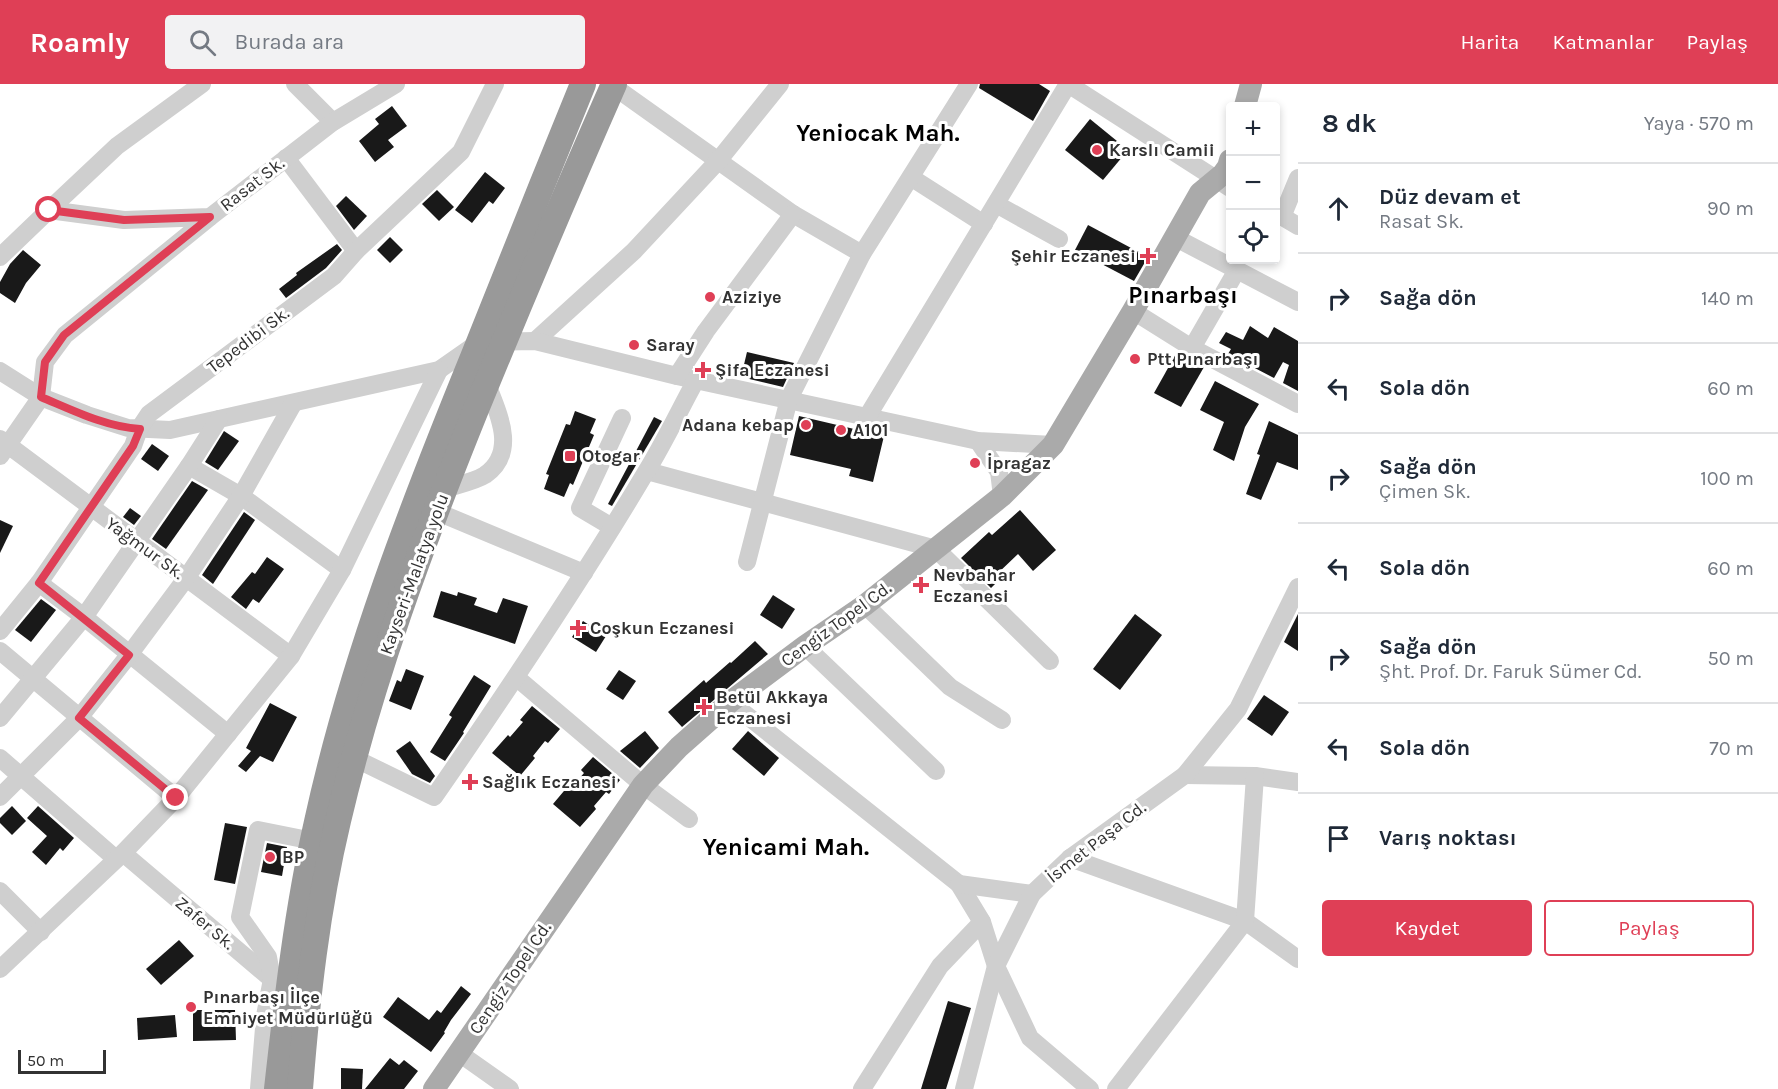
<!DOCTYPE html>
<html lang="tr">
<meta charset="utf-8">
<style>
body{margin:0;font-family:Karla,sans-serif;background:#f2f2f3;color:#1f2937}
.controls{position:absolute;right:18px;top:18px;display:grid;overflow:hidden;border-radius:6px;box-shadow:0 3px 9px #0003}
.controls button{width:54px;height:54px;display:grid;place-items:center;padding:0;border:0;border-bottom:2px solid #e0e1e3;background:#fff;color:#1f2937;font:30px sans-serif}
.scale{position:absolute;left:18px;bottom:15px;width:88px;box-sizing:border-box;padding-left:6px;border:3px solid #323232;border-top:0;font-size:16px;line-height:21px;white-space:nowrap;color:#323232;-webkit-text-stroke:4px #fff;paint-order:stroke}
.stop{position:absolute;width:18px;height:18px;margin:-14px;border:4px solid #df3f56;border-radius:50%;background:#fff}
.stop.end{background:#df3f56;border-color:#fff;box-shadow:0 2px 6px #0008}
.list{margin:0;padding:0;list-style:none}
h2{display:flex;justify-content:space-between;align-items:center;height:78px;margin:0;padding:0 24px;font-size:26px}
h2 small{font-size:20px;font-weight:400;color:#747a83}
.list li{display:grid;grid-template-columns:39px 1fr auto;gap:18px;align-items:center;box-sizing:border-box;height:90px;padding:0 24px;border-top:2px solid #e0e1e3}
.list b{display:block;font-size:22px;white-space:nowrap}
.list p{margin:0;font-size:20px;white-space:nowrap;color:#747a83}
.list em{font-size:20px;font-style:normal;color:#747a83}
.actions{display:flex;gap:12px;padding:18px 24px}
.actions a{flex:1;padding:14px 0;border:2px solid #df3f56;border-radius:6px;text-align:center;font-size:21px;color:#df3f56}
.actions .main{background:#df3f56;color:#fff}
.icon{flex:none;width:33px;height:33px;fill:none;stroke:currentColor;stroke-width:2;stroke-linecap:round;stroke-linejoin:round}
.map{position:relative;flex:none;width:1298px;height:1005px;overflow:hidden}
header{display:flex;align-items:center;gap:36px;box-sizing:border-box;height:84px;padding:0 30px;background:#df3f56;color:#fff}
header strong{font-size:28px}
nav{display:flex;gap:33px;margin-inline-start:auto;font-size:21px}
.search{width:420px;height:54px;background:#f2f2f3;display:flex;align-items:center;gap:15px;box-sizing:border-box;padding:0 21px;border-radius:6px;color:#747a83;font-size:22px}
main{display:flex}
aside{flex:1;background:#fff}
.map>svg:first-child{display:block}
</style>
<header>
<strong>Roamly</strong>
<div class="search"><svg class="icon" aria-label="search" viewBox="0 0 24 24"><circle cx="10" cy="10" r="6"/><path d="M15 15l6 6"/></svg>Burada ara</div>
<nav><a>Harita</a><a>Katmanlar</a><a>Paylaş</a></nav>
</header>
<main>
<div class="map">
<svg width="1298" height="1005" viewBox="0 0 1298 1005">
<rect width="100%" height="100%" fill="#fff"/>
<g fill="#191919">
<polygon points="980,0 1039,0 1050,7 1033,37 979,4"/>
<polygon points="392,22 407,42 388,56 394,63 375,78 359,57 379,40 375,35"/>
<polygon points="1090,35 1128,66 1103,96 1065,66"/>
<polygon points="485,88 505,104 493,120 489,117 472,139 455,126"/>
<polygon points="437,106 454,123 439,137 422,120"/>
<polygon points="346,112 367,132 354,146 336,122"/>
<polygon points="1088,141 1148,173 1134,197 1075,166"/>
<polygon points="390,153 403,166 390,179 377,166"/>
<polygon points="337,160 342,166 326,184 286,214 279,205 297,191 296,189"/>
<polygon points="23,166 41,181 26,199 15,219 0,209 0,198 10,180"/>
<polygon points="1250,242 1268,254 1274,243 1298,257 1298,307 1283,299 1289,281 1283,278 1274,294 1228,270 1231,265 1219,259 1226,248 1243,256"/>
<polygon points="747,268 794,279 783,303 741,293"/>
<polygon points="1177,268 1204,283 1181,323 1154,309"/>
<polygon points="1215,297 1259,320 1245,343 1234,377 1213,366 1224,338 1200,326"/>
<polygon points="575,327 596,335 590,349 594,351 573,401 570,399 564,413 544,405 549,391 546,390 566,340 570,341"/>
<polygon points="799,332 884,352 873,398 849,392 851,385 790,371"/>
<polygon points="654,333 662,337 612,422 608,420"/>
<polygon points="1269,337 1298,351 1298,386 1277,378 1261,416 1246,410 1260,371 1257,370"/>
<polygon points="224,347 239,357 218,386 205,378"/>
<polygon points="152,360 169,372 158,387 141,375"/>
<polygon points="192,397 208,406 166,465 152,455"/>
<polygon points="130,424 141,432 134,441 123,433"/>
<polygon points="1020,426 1056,466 1033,487 1018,470 996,491 1000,495 991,504 961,474 989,448 992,451"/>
<polygon points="244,428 255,436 213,500 202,491"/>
<polygon points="0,436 13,442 0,469"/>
<polygon points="267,473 284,485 259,519 253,515 246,525 231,513 252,488 255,490"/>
<polygon points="441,507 457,512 458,508 477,514 474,521 497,529 503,514 528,522 515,560 433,533"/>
<polygon points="773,511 795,525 782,545 760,531"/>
<polygon points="41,515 56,526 31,558 15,546"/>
<polygon points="1135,530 1162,551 1120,606 1093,585"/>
<polygon points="1298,530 1298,567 1284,558"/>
<polygon points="583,537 606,552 596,568 572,553"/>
<polygon points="755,557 768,570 682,643 668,628 704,596 706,599 730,578 731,579"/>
<polygon points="406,585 424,592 411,626 389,617 397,596 401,598"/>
<polygon points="619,586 636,597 623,616 606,605"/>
<polygon points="474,591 491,602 463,648 464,649 445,677 430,668 452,633 449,631"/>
<polygon points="1264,611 1289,628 1272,652 1247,635"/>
<polygon points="270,619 297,633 273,678 260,672 246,688 238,682 251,667 246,664"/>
<polygon points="532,622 560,645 548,659 545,657 533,672 535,674 520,692 492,669 508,651 510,653 523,638 520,636"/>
<polygon points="645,647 659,664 640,684 620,667"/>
<polygon points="748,647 779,674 764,692 732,665"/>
<polygon points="410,657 435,692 430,699 412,690 396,667"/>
<polygon points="593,673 620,696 609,710 606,708 594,722 596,725 580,743 553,720 569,701 571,704 584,689 581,686"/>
<polygon points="12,722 26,737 12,751 0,739 0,734"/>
<polygon points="38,722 74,754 63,767 60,764 46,781 32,768 47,752 27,734"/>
<polygon points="225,739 247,743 235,800 214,796"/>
<polygon points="267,759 287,763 282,792 261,788"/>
<polygon points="179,856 194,872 161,901 146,885"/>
<polygon points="461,902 471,910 451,936 444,948 445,949 431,968 383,933 398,913 429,936 437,926 441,929"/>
<polygon points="948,917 971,924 961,957 946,1005 921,1005"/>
<polygon points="193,926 235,926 236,956 193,957"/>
<polygon points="175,931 177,953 138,956 137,934"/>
<polygon points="390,974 399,981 404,976 418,987 404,1005 365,1005"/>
<polygon points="341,984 363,985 362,1005 341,1005"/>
</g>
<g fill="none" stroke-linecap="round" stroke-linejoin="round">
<g stroke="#cfcfcf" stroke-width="18">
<polyline points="295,0 333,38"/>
<polyline points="1068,0 1230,104"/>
<polyline points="613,2 793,130 862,170"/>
<polyline points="286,74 356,167"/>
<polyline points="912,94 984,140"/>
<polyline points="996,120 1059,155"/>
<polyline points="49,126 117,62 202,0"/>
<polyline points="1276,129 1298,142"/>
<polyline points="1282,133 1298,94"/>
<polyline points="1174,153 1298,218"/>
<polyline points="0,173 49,126 124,136 210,133 333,38 396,0"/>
<polyline points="1133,227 1192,264 1298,320"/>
<polyline points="535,257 634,167 718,77 780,0"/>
<polyline points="1192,264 1237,186"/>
<polyline points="0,287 41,313 87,331 128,344 170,346 439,286 479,258 535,257 677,292 978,357 1053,361"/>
<polyline points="677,292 706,247 793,130"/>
<polyline points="867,333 1068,0"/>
<polyline points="0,355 291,572"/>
<polyline points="978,357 999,388 1002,412"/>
<polyline points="0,372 41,313 45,278 65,251 210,133"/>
<polyline points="189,382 241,412 342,486"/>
<polyline points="647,387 936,465 1050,577"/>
<path d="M444 405C456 401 474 398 485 391 518 368 498 329 487 300"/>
<polyline points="435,427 584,489"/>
<polyline points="612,443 580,424 622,334"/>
<polyline points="747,478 789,315 862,170 969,0"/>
<polyline points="39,499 84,533 228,650"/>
<polyline points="865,521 950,603 1002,636"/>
<polyline points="0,547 39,499 133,362 139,345 149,330 334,192 356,167 461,68 495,0"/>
<polyline points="805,562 936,687"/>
<polyline points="0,567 176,714"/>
<polyline points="517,594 643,701 689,735"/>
<polyline points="730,618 959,800 982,838 996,882 1030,954 1090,1005"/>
<polyline points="0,634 84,533 189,382 219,335"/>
<polyline points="0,674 116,775"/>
<path d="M354 674 434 713C508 606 580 499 646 388 664 359 679 327 696 296"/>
<polyline points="1185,691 1255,692 1298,698"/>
<polyline points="0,713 79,634 129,571 187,493 241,412 293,320"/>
<polyline points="123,769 275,898"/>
<polyline points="1070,774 1245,837 1298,875"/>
<polyline points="959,800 1032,810"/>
<polyline points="0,807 41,848"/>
<polyline points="0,885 123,769 176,714 291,572 342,486 439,286"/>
<polyline points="459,969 510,1005"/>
<polyline points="259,1005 265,932 272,895 268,873 240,833 258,746 313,757"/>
<polyline points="862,1005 940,882 982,838"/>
<polyline points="964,1005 996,882 1032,810 1070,774 1185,691 1238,625 1298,503"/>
<polyline points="1116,1005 1245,837 1255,692"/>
</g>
<g stroke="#aaa" stroke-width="22">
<polyline points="1245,22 1251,0"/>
<polyline points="434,1005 643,701 679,663 730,618 805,562 865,521 1002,412 1053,361 1133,227 1200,109 1223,90 1228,83 1230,76"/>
</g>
<g stroke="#999" stroke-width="26">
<path d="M277 1005C287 915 297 826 317 738 352 577 412 423 474 271 510 181 546 90 583 0"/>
<path d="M300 1005C307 915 317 825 338 737 371 596 421 462 475 328 520 218 566 109 614 0"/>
</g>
</g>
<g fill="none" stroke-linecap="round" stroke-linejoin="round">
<path stroke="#df3f56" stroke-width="8" d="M49 126 124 136 210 133 64 251 45 278 41 313C72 326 106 343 140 345L133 362 39 499 129 571 79 634 176 714"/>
</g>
<g fill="#df3f56" stroke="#fff" stroke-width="2">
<circle cx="1097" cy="66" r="6"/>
<path d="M1145 163h6v6h6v6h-6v6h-6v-6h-6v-6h6z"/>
<circle cx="710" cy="213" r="6"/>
<circle cx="634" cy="261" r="6"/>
<circle cx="1135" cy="275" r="6"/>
<path d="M700 277h6v6h6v6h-6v6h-6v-6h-6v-6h6z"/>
<circle cx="806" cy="341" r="6"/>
<circle cx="841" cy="346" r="6"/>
<rect x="564" y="366" width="12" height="12" rx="3"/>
<circle cx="975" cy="379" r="6"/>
<path d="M918 492h6v6h6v6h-6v6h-6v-6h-6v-6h6z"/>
<path d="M575 535h6v6h6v6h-6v6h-6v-6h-6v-6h6z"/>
<path d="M701 614h6v6h6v6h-6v6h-6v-6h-6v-6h6z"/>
<path d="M467 689h6v6h6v6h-6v6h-6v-6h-6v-6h6z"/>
<circle cx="270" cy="773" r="6"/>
<circle cx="191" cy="923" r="6"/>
</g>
<g text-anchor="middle" stroke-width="6" stroke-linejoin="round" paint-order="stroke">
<g font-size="18" font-weight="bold" fill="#323232" stroke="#fff" text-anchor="start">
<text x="1109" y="72">Karslı Camii</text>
<text x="1136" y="178" text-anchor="end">Şehir Eczanesi</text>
<text x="722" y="219">Aziziye</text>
<text x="646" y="267">Saray</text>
<text x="1147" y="281">Ptt Pınarbaşı</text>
<text x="715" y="292">Şifa Eczanesi</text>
<text x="794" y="347" text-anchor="end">Adana kebap</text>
<text x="853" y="352">A101</text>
<text x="582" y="378">Otogar</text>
<text x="987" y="385">İpragaz</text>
<text x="933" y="497">Nevbahar<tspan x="933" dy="21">Eczanesi</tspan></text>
<text x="590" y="550">Coşkun Eczanesi</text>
<text x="716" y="619">Betül Akkaya<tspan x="716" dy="21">Eczanesi</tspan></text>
<text x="482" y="704">Sağlık Eczanesi</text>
<text x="282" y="779">BP</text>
<text x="203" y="919">Pınarbaşı İlçe<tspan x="203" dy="21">Emniyet Müdürlüğü</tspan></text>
</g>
<g font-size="18" fill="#323232" stroke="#fff">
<text transform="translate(252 100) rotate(-38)" y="6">Rasat Sk.</text>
<text transform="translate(248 256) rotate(-37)" y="6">Tepedibi Sk.</text>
<text transform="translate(145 464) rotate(36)" y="6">Yağmur Sk.</text>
<text transform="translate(414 490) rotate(-70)" y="6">Kayseri-Malatya yolu</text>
<text transform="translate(836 540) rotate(-36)" y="6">Cengiz Topel Cd.</text>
<text transform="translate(1096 758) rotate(-38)" y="6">İsmet Paşa Cd.</text>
<text transform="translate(205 839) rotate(40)" y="6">Zafer Sk.</text>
<text transform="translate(510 894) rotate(-56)" y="6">Cengiz Topel Cd.</text>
</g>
<g font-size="24" font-weight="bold" fill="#000" stroke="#fff">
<text x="878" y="57">Yeniocak Mah.</text>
<text x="1183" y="219">Pınarbaşı</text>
<text x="786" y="771">Yenicami Mah.</text>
</g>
</g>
</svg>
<div class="controls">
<button>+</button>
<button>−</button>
<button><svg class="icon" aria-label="locate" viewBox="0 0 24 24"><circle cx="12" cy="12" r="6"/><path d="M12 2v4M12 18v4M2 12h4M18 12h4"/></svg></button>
</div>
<div class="scale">50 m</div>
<div class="stop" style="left:49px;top:126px"></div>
<div class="stop end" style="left:176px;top:714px"></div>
</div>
<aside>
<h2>8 dk<small>Yaya · 570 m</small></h2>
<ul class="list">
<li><svg class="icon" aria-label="ahead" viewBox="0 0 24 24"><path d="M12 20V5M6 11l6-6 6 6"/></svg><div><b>Düz devam et</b><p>Rasat Sk.</p></div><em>90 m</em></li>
<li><svg class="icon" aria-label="right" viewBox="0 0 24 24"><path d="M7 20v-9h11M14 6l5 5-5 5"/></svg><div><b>Sağa dön</b></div><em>140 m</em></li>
<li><svg class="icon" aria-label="left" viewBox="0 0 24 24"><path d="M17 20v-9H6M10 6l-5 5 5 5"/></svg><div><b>Sola dön</b></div><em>60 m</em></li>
<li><svg class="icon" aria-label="right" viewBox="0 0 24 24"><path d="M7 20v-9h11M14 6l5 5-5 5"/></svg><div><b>Sağa dön</b><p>Çimen Sk.</p></div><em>100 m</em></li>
<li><svg class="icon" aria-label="left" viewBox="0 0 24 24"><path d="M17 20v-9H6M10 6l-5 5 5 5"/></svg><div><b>Sola dön</b></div><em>60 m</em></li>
<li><svg class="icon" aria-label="right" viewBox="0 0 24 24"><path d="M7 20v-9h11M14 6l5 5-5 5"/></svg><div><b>Sağa dön</b><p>Şht. Prof. Dr. Faruk Sümer Cd.</p></div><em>50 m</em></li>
<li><svg class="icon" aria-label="left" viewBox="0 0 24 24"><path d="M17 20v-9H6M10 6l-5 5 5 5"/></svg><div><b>Sola dön</b></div><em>70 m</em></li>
<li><svg class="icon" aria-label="arrive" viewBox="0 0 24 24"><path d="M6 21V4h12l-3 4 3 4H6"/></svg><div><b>Varış noktası</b></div></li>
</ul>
<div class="actions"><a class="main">Kaydet</a><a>Paylaş</a></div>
</aside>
</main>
